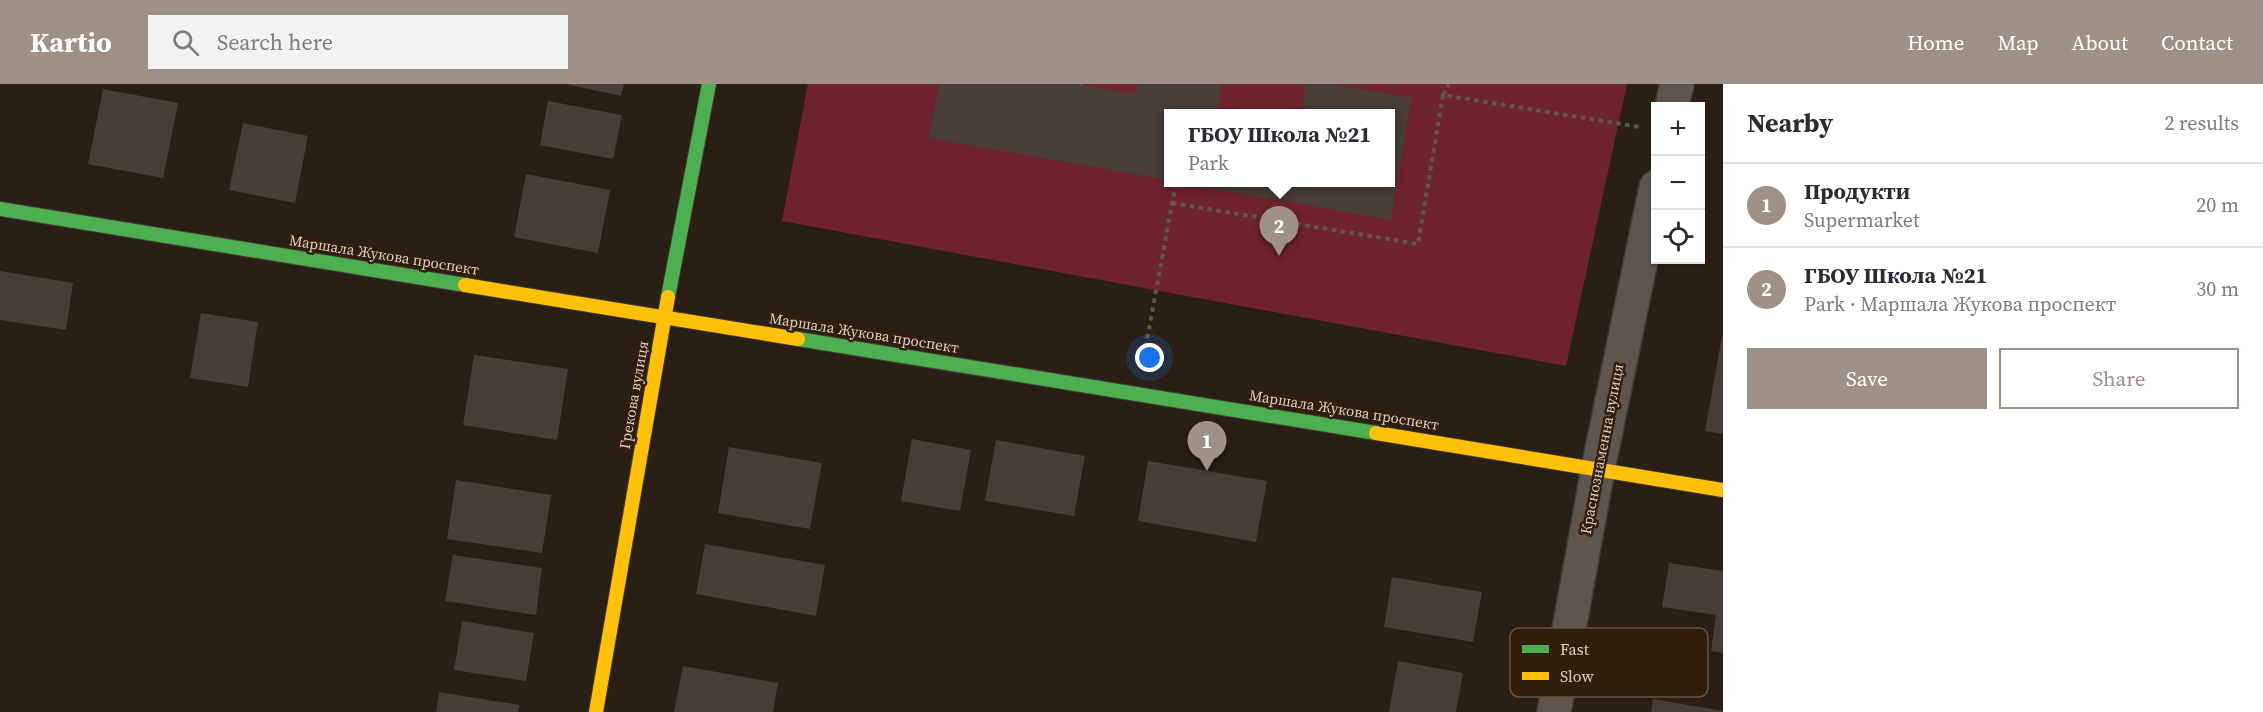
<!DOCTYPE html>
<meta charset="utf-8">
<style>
body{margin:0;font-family:"Source Serif 4",serif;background:#f2f2f3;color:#2b2b33}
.controls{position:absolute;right:18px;top:18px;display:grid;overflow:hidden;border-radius:0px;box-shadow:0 2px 4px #0004}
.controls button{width:54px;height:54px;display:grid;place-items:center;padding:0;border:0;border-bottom:2px solid #e1e1e2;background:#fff;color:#2b2b33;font:30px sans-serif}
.you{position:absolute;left:1150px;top:274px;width:21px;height:21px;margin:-15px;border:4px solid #fff;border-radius:50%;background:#1a73e8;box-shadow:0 0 0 9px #1a73e833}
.badge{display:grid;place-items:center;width:39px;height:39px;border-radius:50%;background:#9e9187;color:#fff;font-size:20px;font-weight:700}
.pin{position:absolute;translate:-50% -50px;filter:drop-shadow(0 2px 3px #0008)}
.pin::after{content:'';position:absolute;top:32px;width:21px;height:18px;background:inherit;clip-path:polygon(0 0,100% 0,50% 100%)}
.popup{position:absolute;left:1164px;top:25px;width:231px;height:78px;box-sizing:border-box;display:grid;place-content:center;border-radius:0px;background:#fff;filter:drop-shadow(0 2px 4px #0005);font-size:20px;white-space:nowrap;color:#7c7c81}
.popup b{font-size:22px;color:#2b2b33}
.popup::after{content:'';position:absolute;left:50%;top:100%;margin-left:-12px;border:12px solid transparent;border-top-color:#fff}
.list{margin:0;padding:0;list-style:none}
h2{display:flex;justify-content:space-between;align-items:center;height:78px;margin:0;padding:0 24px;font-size:26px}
h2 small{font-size:20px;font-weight:400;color:#7c7c81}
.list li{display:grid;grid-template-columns:39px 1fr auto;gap:18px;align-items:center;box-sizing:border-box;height:84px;padding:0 24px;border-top:2px solid #e1e1e2}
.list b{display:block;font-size:22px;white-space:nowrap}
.list p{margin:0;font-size:20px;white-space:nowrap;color:#7c7c81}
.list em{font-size:20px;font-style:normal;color:#7c7c81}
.actions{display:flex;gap:12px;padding:18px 24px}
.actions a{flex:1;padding:14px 0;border:2px solid #9e9187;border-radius:0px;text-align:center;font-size:21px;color:#9e9187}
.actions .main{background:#9e9187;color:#fff}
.icon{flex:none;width:33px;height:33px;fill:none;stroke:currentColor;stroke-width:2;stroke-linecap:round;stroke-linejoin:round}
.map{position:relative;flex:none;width:1723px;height:628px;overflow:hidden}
header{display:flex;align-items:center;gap:36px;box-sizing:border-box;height:84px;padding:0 30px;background:#9e9187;color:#fff}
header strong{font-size:28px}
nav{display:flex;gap:33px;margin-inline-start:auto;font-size:21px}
.search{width:420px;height:54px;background:#f2f2f3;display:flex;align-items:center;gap:15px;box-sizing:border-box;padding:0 21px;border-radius:0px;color:#7c7c81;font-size:22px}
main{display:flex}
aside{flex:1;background:#fff}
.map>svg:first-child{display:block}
</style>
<header>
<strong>Kartio</strong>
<div class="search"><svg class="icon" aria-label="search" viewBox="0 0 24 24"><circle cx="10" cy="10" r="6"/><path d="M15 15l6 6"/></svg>Search here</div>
<nav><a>Home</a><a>Map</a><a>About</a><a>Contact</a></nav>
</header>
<main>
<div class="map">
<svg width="1723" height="628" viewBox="0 0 1723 628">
<rect width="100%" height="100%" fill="#2a1f15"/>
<path fill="#6f232f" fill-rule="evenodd" d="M808 0H1627L1566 282 782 137ZM1168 30H1390V98H1168Z"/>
<g fill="#483d37">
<polygon points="565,0 624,0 621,12"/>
<polygon points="939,0 1077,0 1136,10 1138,0 1222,0 1218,24 1244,30 1168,30 1168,96 929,54"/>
<polygon points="1306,0 1333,0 1412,14 1391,136 1186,100 1390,98 1390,30 1301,30"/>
<polygon points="103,5 178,19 163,94 88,80"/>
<polygon points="548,17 622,31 613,75 540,61"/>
<polygon points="243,39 308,52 295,119 229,106"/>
<polygon points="526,90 610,106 598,169 514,153"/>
<polygon points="0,187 73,199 66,246 0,236"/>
<polygon points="201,229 258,238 248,303 190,294"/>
<polygon points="1722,252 1723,252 1723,350 1705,347"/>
<polygon points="474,271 568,285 557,356 463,341"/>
<polygon points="912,355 971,366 960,427 901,417"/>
<polygon points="996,356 1085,372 1074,432 985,417"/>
<polygon points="729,363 822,379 810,445 718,429"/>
<polygon points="1148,377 1267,397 1256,458 1138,437"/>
<polygon points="456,396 551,411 542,469 447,455"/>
<polygon points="705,460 825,481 816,532 696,510"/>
<polygon points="453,471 542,484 536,531 445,517"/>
<polygon points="1669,479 1723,487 1723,569 1711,567 1716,531 1662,523"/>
<polygon points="1392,493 1482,508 1473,558 1384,543"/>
<polygon points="462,537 534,549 526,597 454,586"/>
<polygon points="1398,577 1463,589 1456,628 1389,628"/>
<polygon points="683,582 778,599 773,628 674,628"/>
<polygon points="439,608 520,621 518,628 436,628"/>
<polygon points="1653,615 1723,627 1723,628 1651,628"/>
</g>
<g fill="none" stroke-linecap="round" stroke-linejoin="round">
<g stroke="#433933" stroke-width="36">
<g id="street">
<polyline points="1672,22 1677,0"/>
<polyline points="1554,628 1598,385 1656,103"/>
</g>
</g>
<g stroke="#433933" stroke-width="16">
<g id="fast">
<polyline points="0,125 465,201"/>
<polyline points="668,213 709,0"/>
<polyline points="798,255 1376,349"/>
</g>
</g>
<g stroke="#433933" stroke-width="16">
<g id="slow">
<polyline points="465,201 798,255"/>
<polyline points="1376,349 1723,406"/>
<polyline points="596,628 668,213"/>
</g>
</g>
<g stroke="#5e554f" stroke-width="4" stroke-dasharray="4.5 4.5" stroke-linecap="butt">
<polyline points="1080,1 1081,0"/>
<polyline points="1443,11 1449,0"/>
<polyline points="1172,119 1418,160 1443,11 1640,43"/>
<polyline points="1144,272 1176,98"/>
</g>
<use href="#street" stroke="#5e554f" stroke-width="33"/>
<use href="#fast" stroke="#4caf50" stroke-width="14"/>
<use href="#slow" stroke="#ffc107" stroke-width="14"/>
</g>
<g text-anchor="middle" stroke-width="5" stroke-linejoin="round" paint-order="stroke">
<g font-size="15" fill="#ddcfc5" stroke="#321e0d">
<text transform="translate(384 171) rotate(9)" y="5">Маршала Жукова проспект</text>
<text transform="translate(864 249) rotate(9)" y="5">Маршала Жукова проспект</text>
<text transform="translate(634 311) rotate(-80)" y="5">Грекова вулиця</text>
<text transform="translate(1344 326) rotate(9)" y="5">Маршала Жукова проспект</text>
<text transform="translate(1602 365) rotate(-79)" y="5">Краснознаменна вулиця</text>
</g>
</g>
<rect x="1510" y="544" width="198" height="69" rx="9" fill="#321e0d" stroke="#655344" stroke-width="1.5"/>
<rect x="1522" y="561" width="27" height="8" fill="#4caf50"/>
<rect x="1522" y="588" width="27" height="8" fill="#ffc107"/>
<g font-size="16" fill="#ddcfc5">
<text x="1560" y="571">Fast</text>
<text x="1560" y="598">Slow</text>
</g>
</svg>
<div class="controls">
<button>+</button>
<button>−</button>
<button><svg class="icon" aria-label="locate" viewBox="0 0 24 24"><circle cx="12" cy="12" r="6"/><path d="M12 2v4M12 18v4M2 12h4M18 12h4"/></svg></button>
</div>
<div class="you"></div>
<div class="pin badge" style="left:1207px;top:387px">1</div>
<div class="pin badge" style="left:1279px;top:172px">2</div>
<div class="popup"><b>ГБОУ Школа №21</b>Park</div>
</div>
<aside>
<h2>Nearby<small>2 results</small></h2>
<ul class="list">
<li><span class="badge">1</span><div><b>Продукти</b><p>Supermarket</p></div><em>20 m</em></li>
<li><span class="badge">2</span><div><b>ГБОУ Школа №21</b><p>Park · Маршала Жукова проспект</p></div><em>30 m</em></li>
</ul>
<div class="actions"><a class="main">Save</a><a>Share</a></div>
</aside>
</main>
